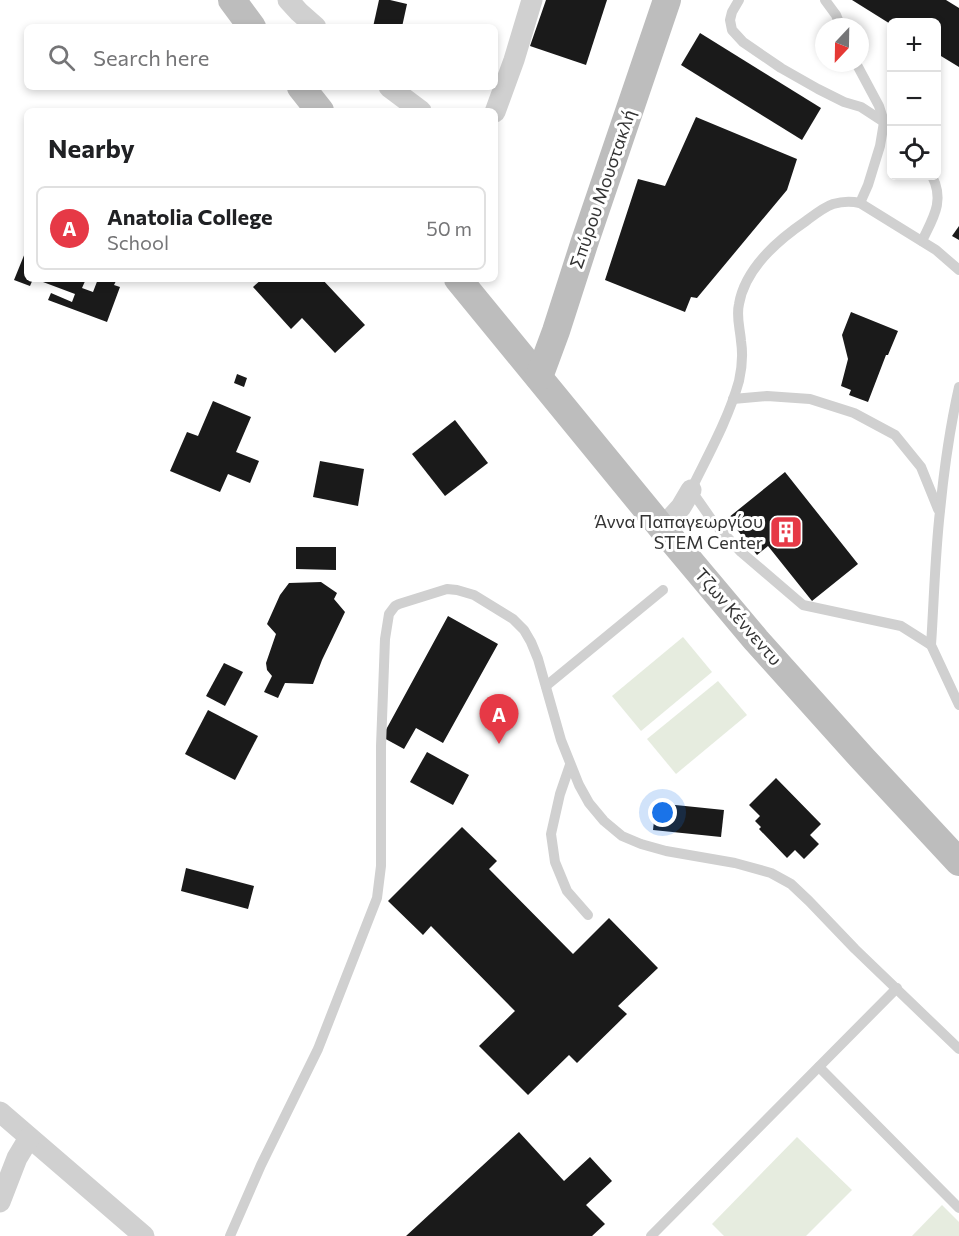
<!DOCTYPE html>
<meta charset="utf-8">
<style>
body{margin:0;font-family:Commissioner,sans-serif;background:#f6f6f6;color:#202124}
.controls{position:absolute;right:18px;top:18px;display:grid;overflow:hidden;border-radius:9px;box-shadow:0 3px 9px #0003}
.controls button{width:54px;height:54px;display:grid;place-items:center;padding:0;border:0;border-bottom:2px solid #e0e0e0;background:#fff;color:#202124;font:30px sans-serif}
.compass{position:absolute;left:815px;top:18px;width:54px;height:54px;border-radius:50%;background:#fff;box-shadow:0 3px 9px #0003;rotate:202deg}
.you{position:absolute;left:663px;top:813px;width:21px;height:21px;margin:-15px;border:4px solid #fff;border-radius:50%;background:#1a73e8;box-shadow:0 0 0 9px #1a73e833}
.badge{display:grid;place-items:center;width:39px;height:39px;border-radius:50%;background:#e63946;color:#fff;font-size:20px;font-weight:700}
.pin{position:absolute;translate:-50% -50px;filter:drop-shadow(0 2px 3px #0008)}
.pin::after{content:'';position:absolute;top:32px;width:21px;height:18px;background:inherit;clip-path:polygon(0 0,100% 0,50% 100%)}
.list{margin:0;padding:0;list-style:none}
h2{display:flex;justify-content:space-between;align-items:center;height:78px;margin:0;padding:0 24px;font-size:26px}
h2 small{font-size:20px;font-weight:400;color:#757577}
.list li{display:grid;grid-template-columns:39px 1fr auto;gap:18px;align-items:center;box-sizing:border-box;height:84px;margin:0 12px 12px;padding:0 12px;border:2px solid #e0e0e0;border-radius:9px}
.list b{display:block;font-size:22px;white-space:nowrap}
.list p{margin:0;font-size:20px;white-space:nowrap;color:#757577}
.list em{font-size:20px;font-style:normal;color:#757577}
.icon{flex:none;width:33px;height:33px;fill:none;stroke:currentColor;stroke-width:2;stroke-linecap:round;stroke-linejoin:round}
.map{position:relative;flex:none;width:959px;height:1236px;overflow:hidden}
.search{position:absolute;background:#fff;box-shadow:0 3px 9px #0003;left:24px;top:24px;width:474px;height:66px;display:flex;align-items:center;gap:15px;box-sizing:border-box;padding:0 21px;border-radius:9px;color:#757577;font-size:22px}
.panel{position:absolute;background:#fff;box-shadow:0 3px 9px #0003;left:24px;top:108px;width:474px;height:174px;border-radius:9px}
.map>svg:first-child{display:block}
</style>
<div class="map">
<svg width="959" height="1236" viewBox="0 0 959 1236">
<rect width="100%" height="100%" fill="#fff"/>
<g fill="#e6ecdf">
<polygon points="683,637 712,672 641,731 612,696"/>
<polygon points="718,681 747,715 676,774 647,739"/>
<polygon points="797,1137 852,1190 806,1236 724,1236 712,1224"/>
<polygon points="942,1205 959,1222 959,1236 912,1236"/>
</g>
<g fill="#1a1a1a">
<polygon points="379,0 390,0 407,4 402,27 373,27"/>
<polygon points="546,0 607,0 586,65 530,46"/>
<polygon points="852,0 946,0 959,8 959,67 936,53 936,22 892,22 892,25"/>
<polygon points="700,33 821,108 802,140 681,65"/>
<polygon points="696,117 797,159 787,190 697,298 691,297 685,312 605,280 638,179 665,186"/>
<polygon points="959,226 959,240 952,236"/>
<polygon points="27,248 27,279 33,279 30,286 14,280"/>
<polygon points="35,279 86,279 82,288 93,292 98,279 117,279 114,285 120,287 107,322 48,300 51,293 72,302 75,294"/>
<polygon points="262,279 322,279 365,325 335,353 302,318 291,329 253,287"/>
<polygon points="851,312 898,331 888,355 886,355 868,402 849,395 851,390 841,386 848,359 842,335"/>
<polygon points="237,374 247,378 244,387 234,383"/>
<polygon points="213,401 251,417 236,452 259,461 250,483 228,474 220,492 170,471 187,432 198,436"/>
<polygon points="455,420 488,463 445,496 412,454"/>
<polygon points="320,461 364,469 358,506 313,497"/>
<polygon points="785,472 858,564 812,601 768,546 757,555 728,518"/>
<polygon points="296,547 336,547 336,570 296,569"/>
<polygon points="321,582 337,593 334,599 345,612 322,660 313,684 285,683 278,698 264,692 272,676 267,670 266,663 276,634 267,624 280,595 289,583"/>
<polygon points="448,616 498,644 443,743 416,728 404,749 382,737"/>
<polygon points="224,663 243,672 225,706 206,696"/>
<polygon points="208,710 258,736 235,780 185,754"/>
<polygon points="427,752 469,775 453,805 410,782"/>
<polygon points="776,778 821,824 810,835 819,844 804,859 795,850 787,858 759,829 761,827 755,821 760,816 749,805"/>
<polygon points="656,803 724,810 721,837 653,830"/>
<polygon points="462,827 497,861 489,869 573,954 609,918 658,968 618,1006 627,1014 577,1063 569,1055 528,1095 479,1046 515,1011 431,926 423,935 388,901"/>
<polygon points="186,868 254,886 248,909 181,891"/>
<polygon points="519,1132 564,1181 590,1157 612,1181 586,1205 605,1224 592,1236 406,1236"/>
</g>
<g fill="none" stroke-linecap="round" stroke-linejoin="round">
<g stroke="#d0d0d0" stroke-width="10">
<polyline points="739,0 732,12 730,20 732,30 743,42 781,68 818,89 844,102 861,107 884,122 892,130"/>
<polyline points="825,0 836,15 841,27"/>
<polyline points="856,63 879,106 884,122 880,146 868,185 860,203"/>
<path d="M922 241C933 218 945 201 932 176"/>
<path d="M959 270 936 250 860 203C851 201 843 201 833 204 824 207 814 215 806 221 778 240 745 269 739 304 736 317 740 328 741 341 743 354 742 368 739 381 728 420 708 455 691 490L714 523 741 552 803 605 901 626 931 645 959 705"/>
<polyline points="733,399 767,396 810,399 854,413 895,435 921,467 938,509"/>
<path d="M931 645C934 601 935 555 940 511 944 469 950 427 959 387"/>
<polyline points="546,686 663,590"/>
<polyline points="570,765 560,794 551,834 555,862 567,891 588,915"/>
<polyline points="819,1067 959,1208"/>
<polyline points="230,1236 261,1165 318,1049 377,898 381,866 381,746 385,639 389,614 395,606 399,604 447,589 457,590 474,595 513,619 524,630 531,642 538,659 561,740 579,785 589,803 604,821 622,836 641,844 666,851 735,863 771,873 791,884 809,901 855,949 959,1049"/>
<polyline points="651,1236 897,988"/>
</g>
<g stroke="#d0d0d0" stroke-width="21">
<polyline points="288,0 299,12 316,27"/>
<polyline points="389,87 421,111"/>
<polyline points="495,112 514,60 532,0"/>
<polyline points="662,528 681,507 691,490"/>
<polyline points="0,1112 144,1236"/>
<polyline points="0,1202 17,1158 29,1138"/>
</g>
<g stroke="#bdbdbd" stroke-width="28">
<polyline points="232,0 252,27"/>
<polyline points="301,87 320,111"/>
<polyline points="458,279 662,528 756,640 863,759 959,862"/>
<polyline points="539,377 556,331 584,244 667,0"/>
</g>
</g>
<defs>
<g id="building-square" transform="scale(1.725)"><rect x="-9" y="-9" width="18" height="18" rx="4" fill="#e63946" stroke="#fff"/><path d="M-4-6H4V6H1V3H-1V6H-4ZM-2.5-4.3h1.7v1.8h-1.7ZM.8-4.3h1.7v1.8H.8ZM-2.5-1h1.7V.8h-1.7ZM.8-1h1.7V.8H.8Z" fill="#fff"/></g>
</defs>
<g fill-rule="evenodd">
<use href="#building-square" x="786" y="532"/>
</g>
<g text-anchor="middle" stroke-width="6" stroke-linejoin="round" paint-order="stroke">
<g font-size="18" fill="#333" stroke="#fff">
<text transform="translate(603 189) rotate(-71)" y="6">Σπύρου Μουστακλή</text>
<text transform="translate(738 617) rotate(49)" y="6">Τζων Κέννεντυ</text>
</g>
<g font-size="18" fill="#333" stroke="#fff" text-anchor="end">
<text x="763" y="528">Άννα Παπαγεωργίου<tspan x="763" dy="21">STEM Center</tspan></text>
</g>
</g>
</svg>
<div class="controls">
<button>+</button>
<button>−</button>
<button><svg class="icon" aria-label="locate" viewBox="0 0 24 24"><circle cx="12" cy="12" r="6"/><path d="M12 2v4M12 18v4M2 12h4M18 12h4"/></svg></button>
</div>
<svg class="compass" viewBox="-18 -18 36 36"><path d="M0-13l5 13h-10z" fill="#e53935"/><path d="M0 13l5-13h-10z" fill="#757577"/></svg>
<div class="you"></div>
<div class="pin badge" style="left:499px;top:744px">A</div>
<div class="search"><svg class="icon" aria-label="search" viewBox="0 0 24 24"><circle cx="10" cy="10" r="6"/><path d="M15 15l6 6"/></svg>Search here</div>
<section class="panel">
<h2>Nearby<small></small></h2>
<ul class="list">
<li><span class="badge">A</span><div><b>Anatolia College</b><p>School</p></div><em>50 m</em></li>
</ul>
</section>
</div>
